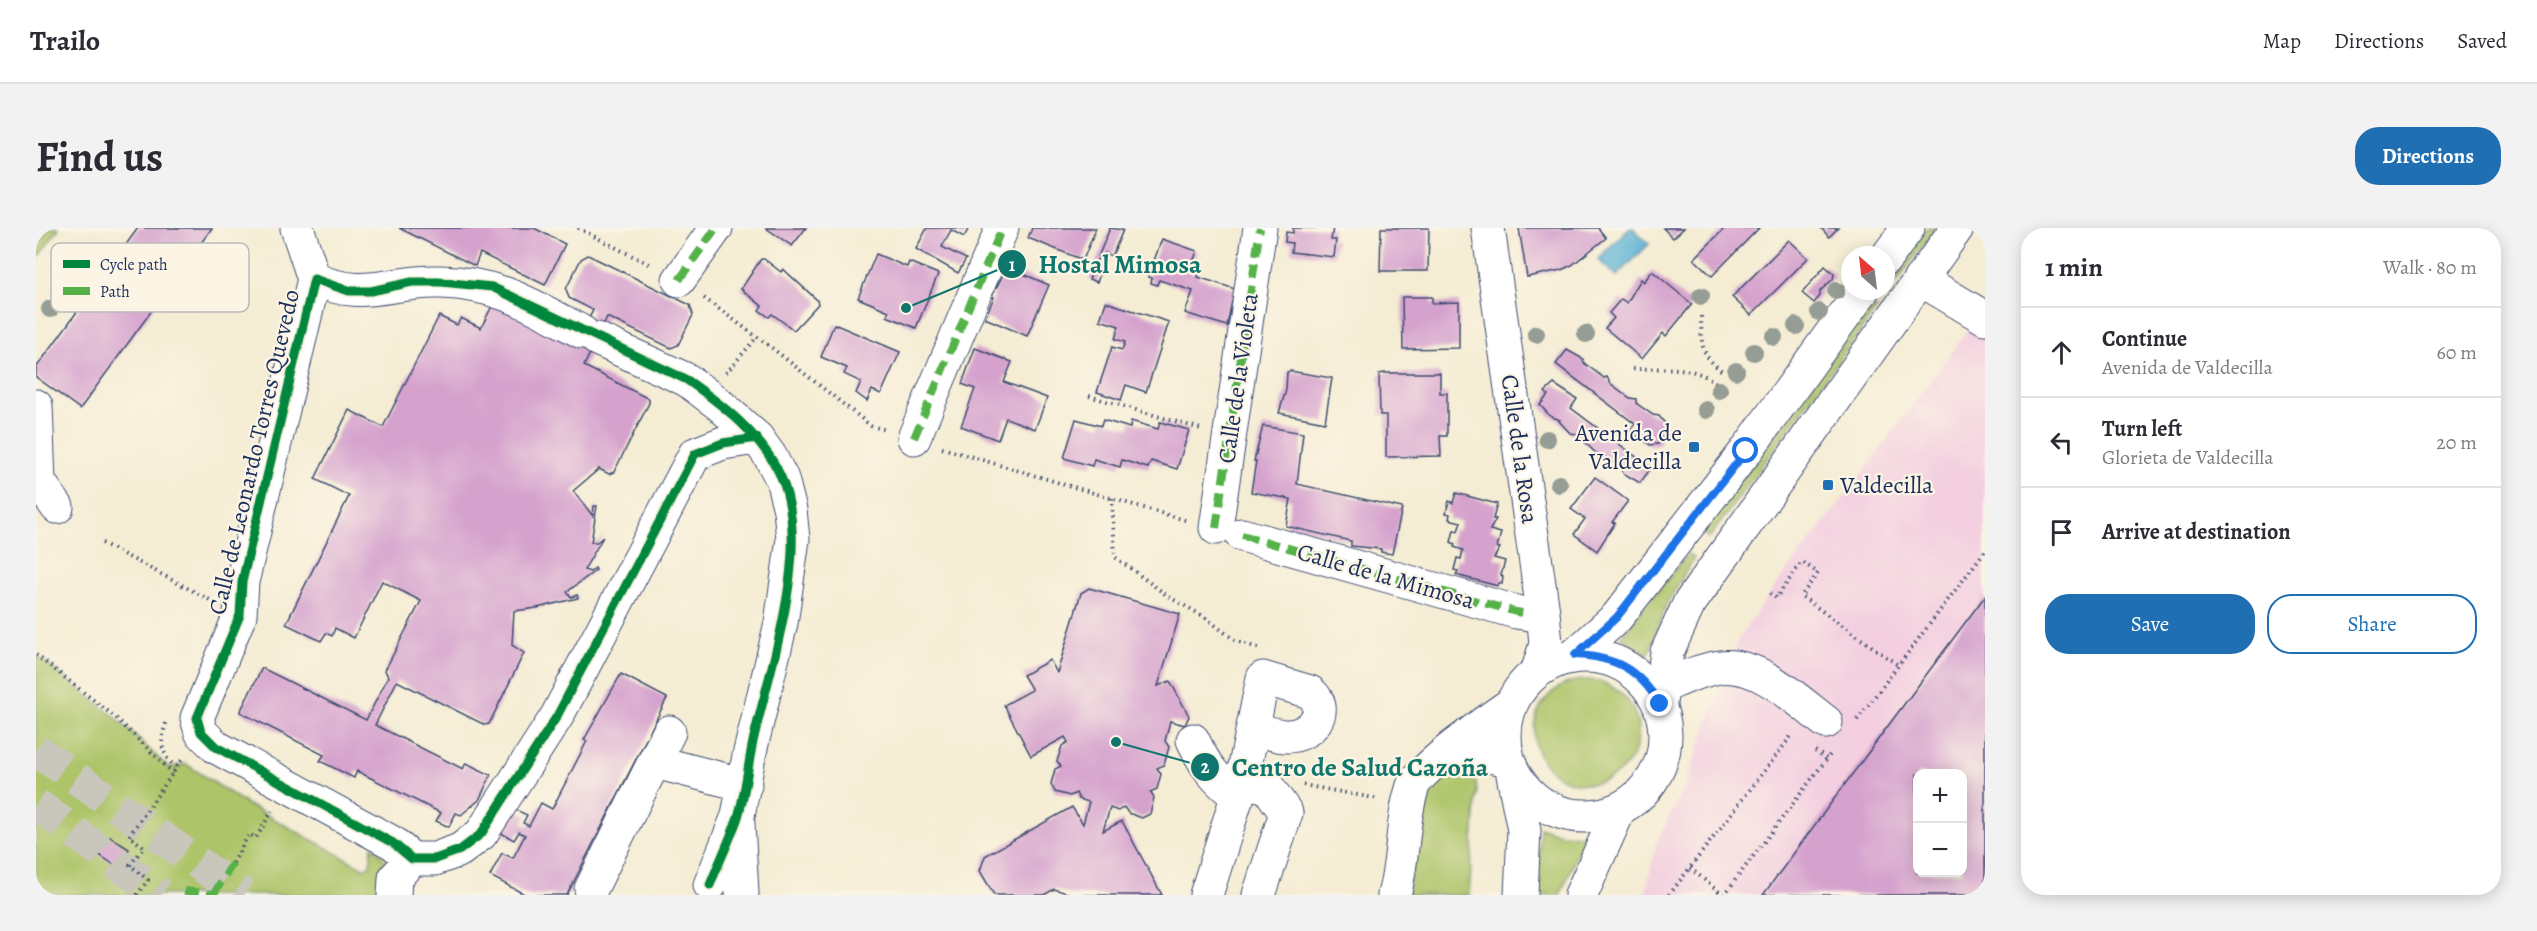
<!DOCTYPE html>
<meta charset="utf-8">
<style>
body{margin:0;font-family:Alegreya,serif;background:#f2f2f3;color:#2b2b33}
.controls{position:absolute;right:18px;bottom:18px;display:grid;overflow:hidden;border-radius:12px;box-shadow:0 3px 15px #0003}
.controls button{width:54px;height:54px;display:grid;place-items:center;padding:0;border:0;border-bottom:2px solid #e1e1e2;background:#fff;color:#2b2b33;font:30px sans-serif}
.compass{position:absolute;left:1805px;top:18px;width:54px;height:54px;border-radius:50%;background:#fff;box-shadow:0 3px 15px #0003;rotate:332deg}
.stop{position:absolute;width:18px;height:18px;margin:-14px;border:4px solid #1a73e8;border-radius:50%;background:#fff}
.stop.end{background:#1a73e8;border-color:#fff;box-shadow:0 2px 6px #0008}
.list{margin:0;padding:0;list-style:none}
h2{display:flex;justify-content:space-between;align-items:center;height:78px;margin:0;padding:0 24px;font-size:26px}
h2 small{font-size:20px;font-weight:400;color:#7c7c81}
.list li{display:grid;grid-template-columns:39px 1fr auto;gap:18px;align-items:center;box-sizing:border-box;height:90px;padding:0 24px;border-top:2px solid #e1e1e2}
.list b{display:block;font-size:22px;white-space:nowrap}
.list p{margin:0;font-size:20px;white-space:nowrap;color:#7c7c81}
.list em{font-size:20px;font-style:normal;color:#7c7c81}
.actions{display:flex;gap:12px;padding:18px 24px}
.actions a{flex:1;padding:14px 0;border:2px solid #1f6fb2;border-radius:24px;text-align:center;font-size:21px;color:#1f6fb2}
.actions .main{background:#1f6fb2;color:#fff}
.icon{flex:none;width:33px;height:33px;fill:none;stroke:currentColor;stroke-width:2;stroke-linecap:round;stroke-linejoin:round}
.map{position:relative;flex:none;width:1949px;height:667px;overflow:hidden;border-radius:24px}
header{display:flex;align-items:center;gap:36px;box-sizing:border-box;height:84px;padding:0 30px;background:#fff;border-bottom:2px solid #e1e1e2}
header strong{font-size:28px}
nav{display:flex;gap:33px;margin-inline-start:auto;font-size:21px}
.intro{display:flex;align-items:center;justify-content:space-between;box-sizing:border-box;height:144px;padding:0 36px}
h1{margin:0;font-size:42px}
.button{padding:15px 27px;border-radius:24px;background:#1f6fb2;color:#fff;font-size:21px;font-weight:700}
main{display:flex;gap:36px;padding:0 36px}
aside{flex:1;background:#fff;border-radius:24px;box-shadow:0 3px 15px #0003}
.map>svg:first-child{display:block}
</style>
<header>
<strong>Trailo</strong>
<nav><a>Map</a><a>Directions</a><a>Saved</a></nav>
</header>
<div class="intro"><h1>Find us</h1><a class="button">Directions</a></div>
<main>
<div class="map">
<svg width="1949" height="667" viewBox="0 0 1949 667">
<rect width="100%" height="100%" fill="#fcf5e5"/>
<filter id="ink" filterUnits="userSpaceOnUse"><feTurbulence type="fractalNoise" baseFrequency=".0167" numOctaves="2"/><feDisplacementMap in="SourceGraphic" scale="12" xChannelSelector="R" yChannelSelector="G"/><feConvolveMatrix kernelMatrix="1 2 1 2 8 2 1 2 1" color-interpolation-filters="sRGB"/></filter>
<filter id="wash" filterUnits="userSpaceOnUse"><feTurbulence type="fractalNoise" baseFrequency=".008" numOctaves="4" result="noise"/><feDisplacementMap in="SourceGraphic" scale="24" xChannelSelector="R" yChannelSelector="G"/><feGaussianBlur stdDeviation="1.35" result="paint"/><feColorMatrix in="noise" values="0 0 0 0 0 0 0 0 0 0 0 0 0 0 0 0 0 1.4 0 .05"/><feComposite in="paint" operator="in"/></filter>
<g filter="url(#wash)">
<rect width="100%" height="100%" fill="#f4ecd3"/>
<path fill="#f3cfe0" fill-rule="evenodd" d="M1949 78V667H1609L1620 615 1651 553 1701 413 1734 365 1823 250ZM1882 546H1926V644H1882Z"/>
<g fill="#adc469" stroke="#647a64" stroke-width="1.5">
<polygon points="13,0 23,0 0,32 0,18"/>
<polygon points="1891,0 1900,0 1861,54 1853,53"/>
<polygon points="1841,80 1673,310 1666,305 1832,81"/>
<polygon points="1652,326 1658,330 1631,375 1612,427 1585,408"/>
<path d="M0 427 78 488 133 540 150 536 212 577 327 640 334 638 336 618C357 635 352 643 350 667H0Z"/>
<circle cx="1550" cy="504" r="52"/>
<polygon points="1423,547 1440,553 1441,564 1433,667 1371,667 1390,563 1410,548"/>
<polygon points="1504,599 1524,606 1549,607 1524,667 1500,667"/>
</g>
<polygon fill="#56b0d4" stroke="#387099" stroke-width="1.5" points="1593,0 1597,0 1613,16 1580,49 1562,31"/>
<g id="blocks">
<g fill="#d5a2ce" fill-rule="evenodd">
<polygon points="102,0 176,0 44,181 0,149 0,140"/>
<polygon points="363,0 498,0 529,16 509,57 444,25 439,38"/>
<polygon points="730,0 770,0 756,18"/>
<polygon points="891,0 933,0 928,9 915,2 906,19 930,31 922,45 880,21"/>
<polygon points="996,0 1060,0 1047,32 992,10"/>
<polygon points="1074,0 1087,2 1076,28 1069,25 1062,39 1066,41 1061,54 1053,51"/>
<polygon points="1257,0 1297,0 1295,12 1300,12 1298,29 1255,24 1256,15 1249,14 1250,4 1257,5"/>
<polygon points="1345,0 1393,0 1392,43 1344,43"/>
<polygon points="1483,0 1562,0 1570,10 1536,37 1525,42 1491,49"/>
<polygon points="1627,0 1648,0 1637,10"/>
<polygon points="1689,0 1723,0 1676,48 1658,31"/>
<polygon points="1785,0 1802,0 1793,9"/>
<polygon points="1126,11 1161,23 1154,43 1163,46 1162,49 1202,62 1200,72 1196,73 1191,98 1149,85 1157,63 1123,52 1121,57 1115,55 1116,50 1112,49"/>
<polygon points="1753,12 1772,30 1715,87 1696,69"/>
<polygon points="840,26 871,39 873,34 902,46 880,100 851,88 853,83 822,70"/>
<polygon points="552,27 654,77 657,87 642,117 635,120 571,89 548,138 613,171 613,175 578,244 573,246 563,241 537,263 557,288 558,278 561,278 555,314 561,314 567,309 548,342 554,344 559,340 560,342 531,364 535,369 541,367 542,370 501,380 478,383 476,417 488,425 453,496 449,497 361,453 339,497 427,541 430,535 455,547 443,572 425,587 420,585 413,599 400,593 405,585 321,543 318,550 284,533 288,527 204,484 226,440 330,492 352,449 349,442 385,373 346,353 318,410 299,400 296,408 290,405 285,413 250,396 313,268 279,251 313,182 347,199 403,88 421,97 425,90 445,100 458,74 541,115 557,82 533,70 530,61 545,31"/>
<polygon points="725,31 728,31 745,44 747,41 781,72 782,76 758,102 736,86 733,89 723,82 726,78 705,61"/>
<polygon points="1789,38 1798,46 1797,51 1784,63 1784,68 1778,75 1766,65"/>
<polygon points="971,39 1013,57 991,108 949,90 958,69 956,68"/>
<polygon points="1616,43 1656,76 1630,108 1627,105 1606,131 1569,100 1578,90 1573,85 1585,71 1591,75 1605,51 1608,54"/>
<polygon points="1366,69 1396,69 1396,75 1423,74 1423,120 1367,121"/>
<polygon points="1070,74 1133,94 1110,164 1090,157 1085,172 1061,164 1076,119 1086,122 1089,114 1079,111 1083,98 1064,92"/>
<polygon points="798,96 864,124 845,166 836,162 831,173 820,165 825,154 808,146 811,140 785,129"/>
<polygon points="939,120 976,134 968,154 1011,170 999,201 970,190 962,212 925,198 939,161 926,156"/>
<polygon points="1531,122 1547,131 1548,135 1568,150 1571,149 1574,155 1594,170 1600,171 1600,175 1617,187 1623,188 1631,198 1623,208 1626,210 1622,216 1614,217 1595,203 1599,196 1520,136"/>
<polygon points="1254,143 1296,150 1289,194 1243,185 1250,162 1251,144"/>
<polygon points="1349,145 1404,145 1404,165 1411,165 1411,208 1404,208 1405,228 1350,229 1350,187 1344,187 1343,146"/>
<polygon points="1518,156 1541,171 1535,180 1615,240 1604,255 1587,245 1586,241 1566,227 1560,225 1540,206 1534,205 1523,193 1524,192 1514,188 1504,177 1512,167 1509,164"/>
<polygon points="1040,191 1065,198 1067,192 1094,200 1095,193 1122,201 1124,194 1153,202 1141,241 1115,233 1112,240 1086,232 1084,239 1058,231 1056,238 1028,230"/>
<polygon points="1227,198 1267,205 1261,256 1366,280 1356,326 1345,324 1345,321 1315,318 1315,313 1250,298 1255,271 1215,264 1220,233 1218,233"/>
<polygon points="1559,249 1592,273 1576,294 1579,295 1561,323 1538,306 1549,291 1535,281"/>
<polygon points="1420,265 1461,276 1457,291 1460,291 1454,302 1465,305 1461,319 1464,320 1458,330 1469,333 1465,347 1467,349 1466,356 1463,355 1462,358 1420,347 1422,343 1418,342 1421,330 1425,331 1427,322 1418,319 1419,316 1415,314 1418,302 1422,303 1425,294 1413,291 1414,286 1410,285 1413,273 1417,275"/>
<polygon points="1053,360 1144,386 1122,458 1134,453 1153,488 1149,497 1134,493 1129,513 1133,519 1128,537 1121,540 1125,546 1121,561 1114,564 1118,570 1114,586 1106,590 1092,585 1088,579 1082,583 1074,580 1067,603 1086,593 1126,667 1038,667 1018,661 1008,667 958,667 944,643 949,628 1036,579 1047,596 1053,574 1043,571 1040,565 1034,568 1019,564 1015,556 1019,541 1025,538 1021,533 1026,518 1032,514 1029,509 995,528 968,477 996,462 987,447 1014,432 1021,445 1045,365"/>
<path d="M1949 368V667H1727L1843 510ZM1881 546H1926V645H1881Z"/>
<polygon points="585,446 631,470 531,667 490,667 454,648 466,625 477,630 489,607 483,604 478,612 465,605 478,581 491,587 487,595 493,598 505,575 516,581 551,513 548,512"/>
<polygon points="74,609 93,621 83,640 62,626"/>
</g>
</g>
</g>
<g filter="url(#ink)">
<use href="#blocks" fill-opacity="0" stroke="#3c4b70" stroke-width="1.5"/>
<g fill="none" stroke-linecap="round" stroke-linejoin="round">
<g stroke="#c9c6bc" stroke-width="33" stroke-dasharray="33 16" stroke-linecap="butt">
<polyline points="0,522 208,667"/>
<polyline points="0,576 125,667"/>
</g>
<g stroke="#3c4b70" stroke-width="35">
<g id="minor">
<polyline points="261,0 278,51"/>
<polyline points="1452,0 1507,384 1510,416 1502,442"/>
<polyline points="278,51 206,354 204,387 161,490 165,504 180,519 357,615 376,631 399,631 424,622 445,606 521,488 659,226 687,215 721,210"/>
<path d="M278 51C331 74 353 52 405 54 465 56 495 77 546 104"/>
<polyline points="1884,51 1949,90"/>
<polyline points="643,52 680,0"/>
<polyline points="561,111 651,152 684,177 721,210 734,228 746,251 754,282 757,311 745,395 713,528 702,588 674,657"/>
<polyline points="0,178 3,254 21,279"/>
<polyline points="878,210 966,0"/>
<polyline points="1180,300 1224,0"/>
<polyline points="1206,307 1480,384 1494,386"/>
<path d="M1626 459C1645 451 1663 442 1684 439 1723 434 1762 473 1790 494"/>
<path d="M1157 512C1168 536 1179 552 1202 568"/>
<polyline points="1414,523 1471,531"/>
<polyline points="619,534 709,557"/>
<path d="M1206 553 1227 450 1274 464C1296 482 1275 509 1250 508 1240 508 1228 503 1217 500"/>
<polyline points="702,596 706,665"/>
<polyline points="555,661 633,504"/>
<polyline points="358,667 359,650 376,631"/>
<polyline points="1170,667 1206,553 1232,559 1250,585 1223,667"/>
<path d="M1358 667C1368 632 1365 593 1377 558 1384 540 1456 489 1475 476"/>
</g>
</g>
<g stroke="#3c4b70" stroke-width="35">
<g id="major">
<polyline points="1850,30 1872,0"/>
<polyline points="1539,427 1581,389 1710,223 1826,63"/>
<circle cx="1549" cy="508" r="80"/>
<polyline points="1624,475 1631,424 1653,376 1921,0"/>
<polyline points="1477,547 1488,602 1485,667"/>
<polyline points="1545,667 1583,582"/>
</g>
</g>
<g stroke="#3c4b70" stroke-width="4" stroke-dasharray="1.5 4.5" stroke-linecap="butt">
<polyline points="542,0 616,38"/>
<polyline points="668,70 736,120 835,198 851,202"/>
<path d="M1665 88C1666 117 1663 127 1689 145"/>
<path d="M1597 141C1626 141 1656 136 1680 155"/>
<polyline points="690,145 721,109"/>
<polyline points="1053,168 1165,201"/>
<polyline points="906,220 1152,293"/>
<polyline points="1076,270 1079,329 1133,369 1167,388 1200,413 1222,420"/>
<polyline points="66,315 174,372"/>
<polyline points="1734,365 1740,370 1766,334 1782,345 1765,368 1862,437"/>
<polyline points="0,427 78,488 137,545"/>
<polyline points="1821,492 1949,323"/>
<path d="M130 495C124 514 124 526 140 539"/>
<polyline points="1779,523 1791,531"/>
<polyline points="1267,557 1343,571"/>
<polyline points="197,635 213,606 220,610 236,583"/>
<polyline points="1654,640 1687,667"/>
<polyline points="101,667 112,652 94,637 108,619 93,608 148,529"/>
<polyline points="1633,667 1756,507"/>
<polyline points="1688,667 1796,524"/>
</g>
<use href="#minor" stroke="#fff" stroke-width="33"/>
<use href="#major" stroke="#fff" stroke-width="33"/>
<g stroke="#55b248" stroke-width="8" stroke-dasharray="15 8" stroke-linecap="butt">
<polyline points="643,52 680,0"/>
<polyline points="878,210 966,0"/>
<polyline points="1180,300 1224,0"/>
<polyline points="1206,307 1480,384 1494,386"/>
<polyline points="148,663 177,666"/>
<polyline points="177,667 197,635"/>
</g>
<g stroke="#fcf5e5" stroke-width="13">
<path id="cycleway" d="M674 657C683 634 694 612 702 589 710 563 712 535 718 509 735 437 776 319 745 249 727 208 687 177 651 152L456 59 405 54H376L335 63H313L278 51 206 354 204 387 161 490 165 504 180 519 357 615 376 631H399L424 622 445 606 521 488 659 226 687 215 721 210"/>
</g>
<use href="#cycleway" stroke="#00873e" stroke-width="9"/>
</g>
<g fill="#959d94">
<circle cx="1800" cy="63" r="9"/>
<circle cx="1665" cy="68" r="9"/>
<circle cx="14" cy="81" r="9"/>
<circle cx="1783" cy="84" r="9"/>
<circle cx="1760" cy="98" r="9"/>
<circle cx="1500" cy="106" r="9"/>
<circle cx="1550" cy="106" r="9"/>
<circle cx="1738" cy="109" r="9"/>
<circle cx="1718" cy="124" r="9"/>
<circle cx="1700" cy="143" r="9"/>
<circle cx="1683" cy="162" r="9"/>
<circle cx="1670" cy="182" r="9"/>
<circle cx="1511" cy="211" r="9"/>
<circle cx="1523" cy="256" r="9"/>
</g>
</g>
<g fill="none" stroke-linecap="round" stroke-linejoin="round" filter="url(#ink)">
<path stroke="#1a73e8" stroke-width="8" d="M1624 476C1602 441 1580 429 1539 427L1581 389 1710 223"/>
</g>
<g fill="#1f6fb2" stroke="#fcf5e5" stroke-width="2">
<rect x="1652" y="213" width="12" height="12" rx="3"/>
<rect x="1786" y="251" width="12" height="12" rx="3"/>
</g>
<g text-anchor="middle" stroke-width="4.5" stroke-linejoin="round" paint-order="stroke">
<g font-size="24" fill="#1b2f5e" stroke="#fcf5e5">
<text transform="translate(1202 150) rotate(-82)" y="8">Calle de la Violeta</text>
<text transform="translate(1484 221) rotate(82)" y="8">Calle de la Rosa</text>
<text transform="translate(218 224) rotate(-77)" y="8">Calle de Leonardo Torres Quevedo</text>
<text transform="translate(1350 348) rotate(16)" y="8">Calle de la Mimosa</text>
</g>
<g font-size="24" fill="#1b2f5e" stroke="#fcf5e5" text-anchor="end">
<text x="1646" y="213">Avenida de<tspan x="1646" dy="28">Valdecilla</tspan></text>
<text x="1804" y="265" text-anchor="start">Valdecilla</text>
</g>
</g>
<rect x="15" y="15" width="198" height="69" rx="9" fill="#fcf5e5" stroke="#b8babc" stroke-width="1.5"/>
<rect x="27" y="32" width="27" height="8" fill="#00873e"/>
<rect x="27" y="59" width="27" height="8" fill="#55b248"/>
<g font-size="16" fill="#1b2f5e">
<text x="64" y="42">Cycle path</text>
<text x="64" y="69">Path</text>
</g>
<path fill="none" stroke="#0f766e" stroke-width="2" d="M870 80L976 36M1080 514L1169 539"/>
<g fill="#0f766e" stroke="#fcf5e5" stroke-width="2">
<circle cx="870" cy="80" r="6"/>
<circle cx="1080" cy="514" r="6"/>
<circle cx="976" cy="36" r="15"/>
<circle cx="1169" cy="539" r="15"/>
</g>
<g font-size="18" text-anchor="middle" font-weight="bold" fill="#fff">
<text x="976" y="43">1</text>
<text x="1169" y="545">2</text>
</g>
<g font-size="26" text-anchor="middle" font-weight="bold" fill="#0f766e" stroke="#fcf5e5" stroke-width="4.5" stroke-linejoin="round" paint-order="stroke">
<text x="1084" y="45">Hostal Mimosa</text>
<text x="1324" y="548">Centro de Salud Cazoña</text>
</g>
</svg>
<div class="controls">
<button>+</button>
<button>−</button>
</div>
<svg class="compass" viewBox="-18 -18 36 36"><path d="M0-13l5 13h-10z" fill="#e53935"/><path d="M0 13l5-13h-10z" fill="#7c7c81"/></svg>
<div class="stop" style="left:1710px;top:223px"></div>
<div class="stop end" style="left:1624px;top:476px"></div>
</div>
<aside>
<h2>1 min<small>Walk · 80 m</small></h2>
<ul class="list">
<li><svg class="icon" aria-label="ahead" viewBox="0 0 24 24"><path d="M12 20V5M6 11l6-6 6 6"/></svg><div><b>Continue</b><p>Avenida de Valdecilla</p></div><em>60 m</em></li>
<li><svg class="icon" aria-label="left" viewBox="0 0 24 24"><path d="M17 20v-9H6M10 6l-5 5 5 5"/></svg><div><b>Turn left</b><p>Glorieta de Valdecilla</p></div><em>20 m</em></li>
<li><svg class="icon" aria-label="arrive" viewBox="0 0 24 24"><path d="M6 21V4h12l-3 4 3 4H6"/></svg><div><b>Arrive at destination</b></div></li>
</ul>
<div class="actions"><a class="main">Save</a><a>Share</a></div>
</aside>
</main>
